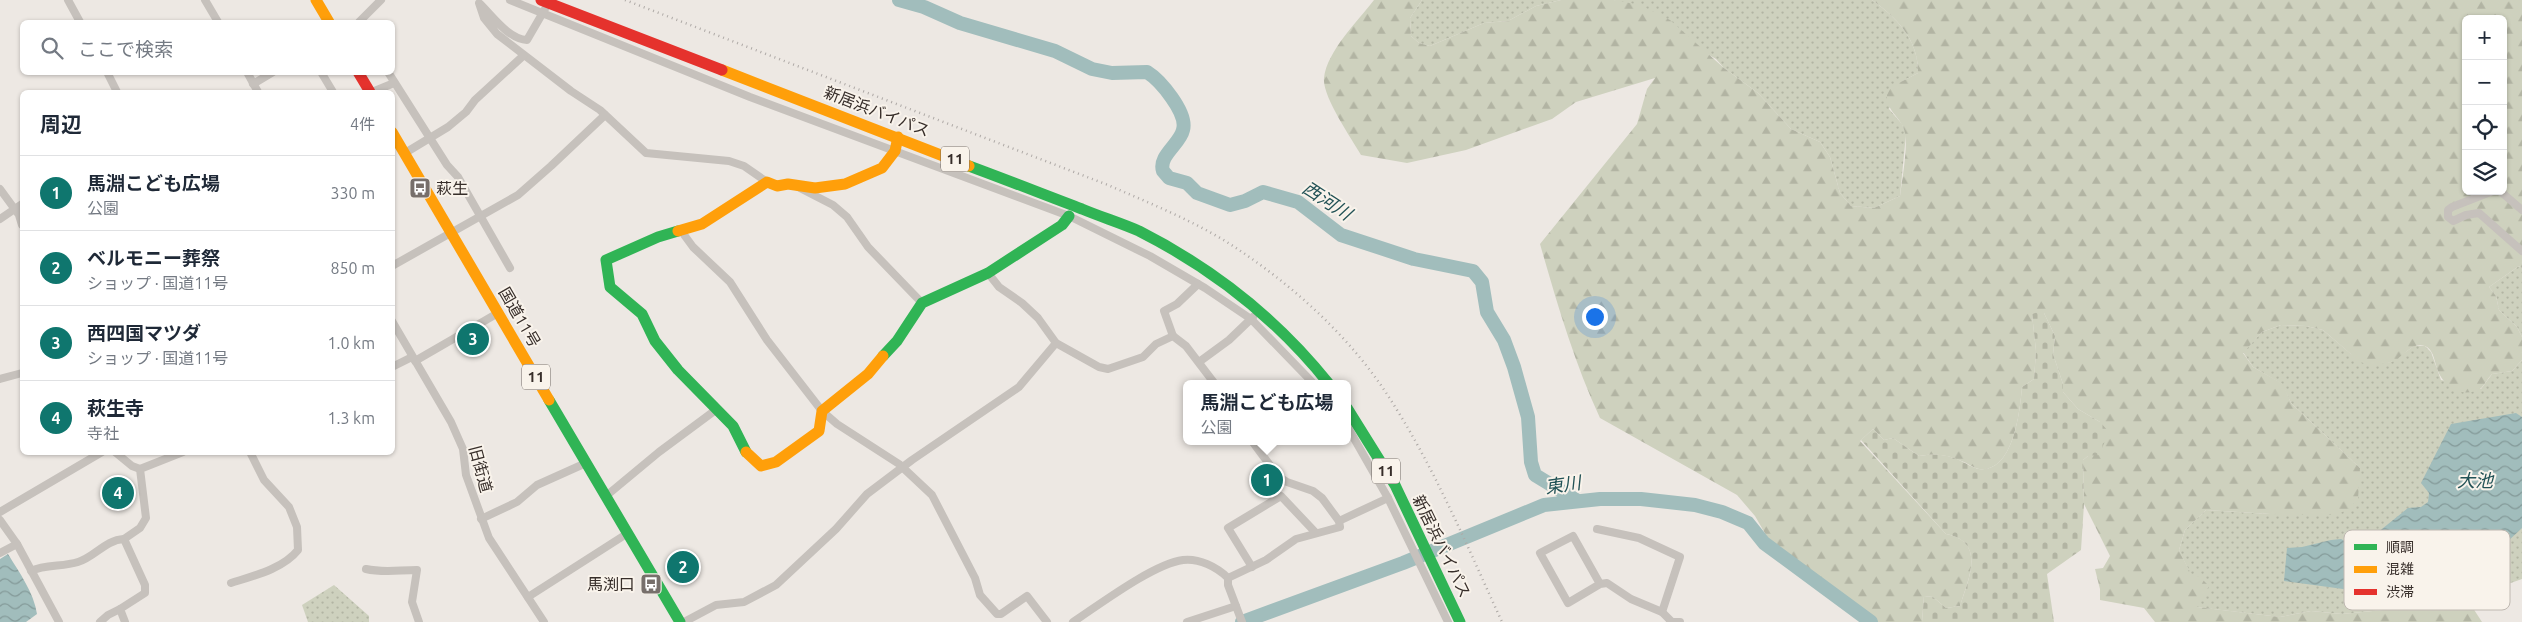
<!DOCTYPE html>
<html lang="ja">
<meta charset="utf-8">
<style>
body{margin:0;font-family:Ubuntu,"Noto Sans JP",sans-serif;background:#f6f6f7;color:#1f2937}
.controls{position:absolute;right:15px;top:15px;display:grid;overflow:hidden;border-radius:8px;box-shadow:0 1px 4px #0004}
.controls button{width:45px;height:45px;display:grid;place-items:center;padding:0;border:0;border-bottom:1px solid #e0e1e3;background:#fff;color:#1f2937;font:25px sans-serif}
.you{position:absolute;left:1594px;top:316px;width:18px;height:18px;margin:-12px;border:4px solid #fff;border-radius:50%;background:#1a73e8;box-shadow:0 0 0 8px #1a73e833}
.badge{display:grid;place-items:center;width:32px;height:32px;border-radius:50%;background:#0f766e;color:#fff;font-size:16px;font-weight:700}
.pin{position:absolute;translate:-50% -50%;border:2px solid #fff;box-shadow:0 1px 5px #0006}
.popup{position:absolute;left:1183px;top:380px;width:168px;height:65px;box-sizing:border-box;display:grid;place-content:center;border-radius:8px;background:#fff;filter:drop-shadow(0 1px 4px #0005);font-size:16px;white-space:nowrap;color:#747a83}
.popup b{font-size:19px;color:#1f2937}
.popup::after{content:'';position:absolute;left:50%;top:100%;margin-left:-10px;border:10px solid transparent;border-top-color:#fff}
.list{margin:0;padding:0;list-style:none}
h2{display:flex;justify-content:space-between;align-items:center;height:65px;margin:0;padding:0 20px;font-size:21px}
h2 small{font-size:16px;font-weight:400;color:#747a83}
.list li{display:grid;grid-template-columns:32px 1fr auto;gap:15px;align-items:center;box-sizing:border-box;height:75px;padding:0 20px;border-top:1px solid #e0e1e3}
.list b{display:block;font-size:19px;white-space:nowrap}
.list p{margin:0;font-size:16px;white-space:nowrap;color:#747a83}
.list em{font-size:16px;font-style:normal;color:#747a83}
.icon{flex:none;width:28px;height:28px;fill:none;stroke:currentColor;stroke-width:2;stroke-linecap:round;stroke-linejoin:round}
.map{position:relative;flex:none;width:2522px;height:622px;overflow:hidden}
.search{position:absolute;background:#fff;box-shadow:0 1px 4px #0004;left:20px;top:20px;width:375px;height:55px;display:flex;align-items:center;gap:12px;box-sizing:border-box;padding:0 18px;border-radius:8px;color:#747a83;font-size:19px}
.panel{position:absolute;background:#fff;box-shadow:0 1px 4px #0004;left:20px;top:90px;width:375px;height:365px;border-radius:8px}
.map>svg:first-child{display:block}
</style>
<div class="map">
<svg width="2522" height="622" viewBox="0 0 2522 622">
<defs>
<pattern id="grass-dots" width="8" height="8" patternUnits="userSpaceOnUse" patternTransform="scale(1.25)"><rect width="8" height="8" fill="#ced1be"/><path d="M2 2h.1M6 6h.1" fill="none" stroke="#b2b4a3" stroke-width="1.8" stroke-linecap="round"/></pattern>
<pattern id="forest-firs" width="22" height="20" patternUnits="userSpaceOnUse" patternTransform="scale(1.25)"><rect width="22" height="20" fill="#ced1be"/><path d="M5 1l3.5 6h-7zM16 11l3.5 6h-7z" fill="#b2b4a3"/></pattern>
<pattern id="cemetery-stones" width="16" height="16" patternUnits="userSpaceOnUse" patternTransform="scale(1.25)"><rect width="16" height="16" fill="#ced1be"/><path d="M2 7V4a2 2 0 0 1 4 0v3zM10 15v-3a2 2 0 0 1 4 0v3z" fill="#b2b4a3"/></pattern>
<pattern id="water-waves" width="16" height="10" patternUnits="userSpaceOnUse" patternTransform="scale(1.25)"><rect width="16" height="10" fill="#a1bdbc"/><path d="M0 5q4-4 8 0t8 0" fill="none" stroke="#849a99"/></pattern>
</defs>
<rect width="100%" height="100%" fill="#ede8e3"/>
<g fill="url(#grass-dots)">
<polygon points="1422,0 1561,0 1536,6 1508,21 1484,23 1430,46 1419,43 1411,36 1410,18"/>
<path d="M1614 0H1872C1896 17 1919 40 1918 73L1901 82 1889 109 1902 124 1906 134 1900 196 1874 208 1851 206 1840 193 1830 157 1820 142 1791 129 1758 93 1724 68 1716 59Z"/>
<polygon points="2519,266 2522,268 2522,337 2517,327 2499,310 2496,296 2489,287"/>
<polygon points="2281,325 2306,326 2323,330 2351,354 2382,363 2391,362 2414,346 2425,346 2431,352 2441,380 2481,389 2492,374 2512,371 2522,360 2522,579 2454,603 2342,614 2311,611 2280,617 2196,607 2200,578 2191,575 2179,550 2185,530 2206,510 2270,514 2360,468 2291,403 2282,384 2253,367 2243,352 2262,332"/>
<polygon points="334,585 369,616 369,622 308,622 302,605"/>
</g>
<path fill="url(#forest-firs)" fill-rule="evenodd" d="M1374 0H1422L1410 18 1411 36 1419 43 1430 46 1484 23 1508 21 1536 6 1561 0H1614L1640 5 1670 20 1724 68 1758 93 1791 129 1820 142 1830 157 1840 193 1851 206 1874 208 1900 196C1902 180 1908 147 1905 133 1902 117 1886 112 1887 95L1891 87 1918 73C1919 40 1896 17 1872 0H2522V268L2519 266 2489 287 2496 296 2499 310 2517 327 2522 337V360L2512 371 2492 374C2488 378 2484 386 2480 389 2475 392 2467 393 2462 392 2428 381 2441 353 2425 346 2411 341 2402 359 2391 362 2382 365 2369 365 2360 362L2323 330 2306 326 2281 325 2262 332 2243 353 2253 367 2283 384 2291 403 2360 468 2358 499 2348 509 2336 515 2270 514 2206 510 2185 530 2179 550 2191 574 2200 577 2209 586 2197 607 2280 617 2311 611 2342 614 2454 603 2471 605 2482 622H2155L2144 608 2100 600V589L2095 569 2103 568 2110 556 2084 504 2083 460 2088 456 2100 422 2078 409 2063 392V384L2053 354 2055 336 2044 313 2032 314 2036 351 2034 379 2022 387C2020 410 2014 473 1979 469 1974 468 1968 464 1964 462 1949 455 1936 453 1919 456L1893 438 1884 440 1873 429 1860 441 1946 534C1987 542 1968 579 1960 606L1946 608 1933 597 1924 596 1922 622H1877L1770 542 1755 516 1737 495 1600 418C1574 362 1557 303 1540 244L1637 124 1647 89 1655 78 1576 102 1552 119 1466 150 1407 163 1361 155C1351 138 1322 96 1324 78 1327 51 1358 21 1374 0ZM2466 19H2503V191H2466Z"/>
<path fill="url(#cemetery-stones)" d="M2038 312 2044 313 2055 336 2053 354 2063 384V392L2078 409 2100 422 2109 432 2099 455 2088 456 2083 460 2084 504 2081 550 2047 574 2054 622H1922L1924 596 1933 597 1946 608 1960 606C1968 580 1987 542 1946 534L1861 440 1873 429 1884 440 1893 438 1919 456C1934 454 1947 454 1961 461 1966 463 1973 468 1979 469 2014 473 2020 410 2022 387L2034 379 2036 351 2032 314Z"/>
<g fill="url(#water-waves)">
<polygon points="2516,413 2522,417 2522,528 2456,590 2446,595 2417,591 2387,595 2284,581 2287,548 2302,547 2331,540 2341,539 2351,544 2367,541 2408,508 2421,507 2428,502 2429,493 2421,483 2451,424"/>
<path d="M8 554C19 572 34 593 37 614L26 622H0V559Z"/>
</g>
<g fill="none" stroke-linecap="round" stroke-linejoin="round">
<g stroke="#a1bdbc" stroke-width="14">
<path d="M899 0 924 7 960 23 1055 51 1092 69 1112 73 1147 72C1160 80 1188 113 1183 130 1180 144 1158 156 1163 171L1169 178 1187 183 1197 193 1230 205 1245 201 1263 192 1298 202 1341 235 1414 259 1473 271 1482 282 1487 312 1504 340 1514 367 1528 417 1531 462 1535 475 1576 500"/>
<polyline points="1242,622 1403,563 1544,505 1600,499 1641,499 1695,505 1722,512 1748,523 1764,543 1871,622"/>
</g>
<g stroke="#c6c1bc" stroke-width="8">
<polyline points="68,0 80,22"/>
<polyline points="205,0 218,22"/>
<polyline points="510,0 750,97 1069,216 1150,256 1205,288 1251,319 1314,384"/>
<path d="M545 9 527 40C508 39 492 15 479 3L484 18 497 34 571 91 600 110 646 153 729 161 744 166 767 182"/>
<polyline points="359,22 381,0"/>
<polyline points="107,72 117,92"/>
<polyline points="247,72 258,92"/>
<polyline points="321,72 333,92"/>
<polyline points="388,72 447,165 458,177 510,268"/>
<polyline points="253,84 273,72"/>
<polyline points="372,92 394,83"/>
<polyline points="405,153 448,127 466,112 475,100 523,56"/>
<polyline points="798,187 833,205 847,217 868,247 922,303"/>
<polyline points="0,189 19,215 22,225"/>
<polyline points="2493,191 2452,207 2448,210 2448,217 2453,221 2466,215 2479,213 2522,251"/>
<polyline points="2500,191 2522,210"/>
<polyline points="0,219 22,204"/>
<polyline points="682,232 693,247 730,282 767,340 822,411 837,424 899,464 932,495 975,578 980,595 997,614 1001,614 1027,596 1047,622"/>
<polyline points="392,266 518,195 551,166 605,115"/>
<polyline points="988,273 999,287 1022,303 1038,318 1056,343 1099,367 1108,369 1143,357 1156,344 1173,336 1186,346 1215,384"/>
<polyline points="392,321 451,422 463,449 466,475 489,538 544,622"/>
<polyline points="1173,336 1164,311 1177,304 1198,284"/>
<polyline points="415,361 498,313"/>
<polyline points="1199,362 1229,340 1253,317"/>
<polyline points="392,367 412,357"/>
<polyline points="0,379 22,373"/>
<polyline points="1347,426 1388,498 1448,622"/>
<polyline points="115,452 132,466 140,469"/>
<polyline points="606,496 659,452 717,409"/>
<polyline points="0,512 102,452"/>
<polyline points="481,519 517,502 537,485 586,463"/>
<polyline points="0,520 17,544 59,622"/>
<polyline points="1339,521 1388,498"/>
<polyline points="1597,529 1639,538 1680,557 1662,612"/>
<polyline points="0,553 17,544"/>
<polyline points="1252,567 1228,528 1281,496 1315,532"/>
<path d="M366 569C383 573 399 570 417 570L412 602 419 622"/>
<path d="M31 571C45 564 63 567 78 562 95 557 105 540 124 539"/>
<path d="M231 583C253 576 283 569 298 550L297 527 289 507 264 480 250 452"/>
<polyline points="1600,584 1573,536 1540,553 1568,603 1600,584 1607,583 1631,599 1662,612 1671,621"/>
<polyline points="528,597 628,533"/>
<polyline points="100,622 108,615 120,609"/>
<polyline points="125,622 120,609 145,593 145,585 124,539 140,528 146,518 140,469 183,452"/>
<polyline points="684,622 716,605 744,602 776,585 836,529 867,494 912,460 1019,387 1056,343"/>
<path d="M1073 622C1099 605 1153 564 1183 560 1199 558 1217 567 1228 578"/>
<polyline points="1187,622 1236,606"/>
<polyline points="1242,622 1228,585 1228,578 1266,560 1296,539 1340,527 1339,521 1322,498 1313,491 1287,482 1278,476 1252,441"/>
<polyline points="1670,622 1680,622"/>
</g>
<g stroke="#30b455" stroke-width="11">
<path d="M969 166C1007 180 1045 195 1082 209 1101 217 1121 223 1139 231 1212 268 1278 320 1329 384"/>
<polyline points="678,231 658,237 606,260 610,287 642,314 655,341 678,370 733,426 746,452"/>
<polyline points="883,356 897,341 922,303 988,273 1062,225 1069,216"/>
<polyline points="549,400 680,622"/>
<polyline points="1347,408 1395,485 1460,622"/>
</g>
<g stroke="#ff9f0a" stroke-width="11">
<polyline points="316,0 329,22"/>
<polyline points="722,70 969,166"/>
<polyline points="392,132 549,400"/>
<polyline points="678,231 702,224 767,182 777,186 788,184 815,188 845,184 882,168 895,151 898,137"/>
<polyline points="746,452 761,466 776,462 819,431 822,411 868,374 883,356"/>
</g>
<g stroke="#e5322d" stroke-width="11">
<polyline points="541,0 722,70"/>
<polyline points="358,72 370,92"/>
</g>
<path stroke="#aea9a6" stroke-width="2.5" stroke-dasharray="1 4" stroke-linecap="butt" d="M625 0 1108 185C1149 203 1192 220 1230 244 1293 285 1352 338 1392 402 1436 471 1468 548 1502 622"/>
</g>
<defs>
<g id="bus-square" transform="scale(1.125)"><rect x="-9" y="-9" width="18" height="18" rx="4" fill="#776f6b" stroke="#f9f3eb"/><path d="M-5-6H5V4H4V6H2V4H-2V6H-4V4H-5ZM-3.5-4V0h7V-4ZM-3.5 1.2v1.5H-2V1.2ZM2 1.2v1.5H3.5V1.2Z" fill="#fff"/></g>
</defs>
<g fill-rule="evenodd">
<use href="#bus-square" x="420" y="188"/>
<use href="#bus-square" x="651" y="584"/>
</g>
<g text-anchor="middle" stroke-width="4" stroke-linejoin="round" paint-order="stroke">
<g fill="#f9f3eb" stroke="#716964" stroke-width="1">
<rect x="941" y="146.5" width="28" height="25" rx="4"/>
<rect x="522" y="364.5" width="28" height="25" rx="4"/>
<rect x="1372" y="458.5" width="28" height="25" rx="4"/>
</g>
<g font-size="15" font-weight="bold" fill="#372e2a">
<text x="955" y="164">11</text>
<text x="536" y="382">11</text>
<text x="1386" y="476">11</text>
</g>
<g font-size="16" fill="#372e2a" stroke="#f9f3eb">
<text transform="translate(877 111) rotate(21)" y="6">新居浜バイパス</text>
<text transform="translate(520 317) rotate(60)" y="6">国道11号</text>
<text transform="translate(481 469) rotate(75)" y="6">旧街道</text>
<text transform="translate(1442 546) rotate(64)" y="6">新居浜バイパス</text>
</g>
<g font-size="16" fill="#372e2a" stroke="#f9f3eb" text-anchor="start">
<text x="436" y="194">萩生</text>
<text x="635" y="590" text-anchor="end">馬渕口</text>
</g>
<g font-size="18" font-style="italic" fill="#225256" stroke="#f9f3eb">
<text transform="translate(1327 201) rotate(33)" y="6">西河川</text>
<text x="2475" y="487">大池</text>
<text transform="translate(1563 485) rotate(-8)" y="6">東川</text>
</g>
</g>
<rect x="2344" y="530" width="166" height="80" rx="8" fill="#f9f3eb" stroke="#bfb8b1" stroke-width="1"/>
<rect x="2354" y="544" width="23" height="6" fill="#30b455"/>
<rect x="2354" y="566" width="23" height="7" fill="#ff9f0a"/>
<rect x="2354" y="589" width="23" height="6" fill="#e5322d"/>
<g font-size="14" fill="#372e2a">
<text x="2386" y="552">順調</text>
<text x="2386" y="574">混雑</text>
<text x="2386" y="597">渋滞</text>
</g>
</svg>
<div class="controls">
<button>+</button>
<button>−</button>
<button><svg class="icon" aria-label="locate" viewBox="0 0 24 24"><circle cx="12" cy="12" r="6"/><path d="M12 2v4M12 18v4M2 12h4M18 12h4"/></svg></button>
<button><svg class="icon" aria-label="layers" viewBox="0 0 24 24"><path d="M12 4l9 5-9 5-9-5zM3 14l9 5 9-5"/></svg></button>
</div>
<div class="you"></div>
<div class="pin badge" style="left:1267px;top:480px">1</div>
<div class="popup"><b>馬淵こども広場</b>公園</div>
<div class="pin badge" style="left:683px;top:567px">2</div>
<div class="pin badge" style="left:473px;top:339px">3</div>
<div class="pin badge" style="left:118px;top:493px">4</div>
<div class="search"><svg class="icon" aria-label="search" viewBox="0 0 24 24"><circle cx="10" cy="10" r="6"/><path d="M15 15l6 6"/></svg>ここで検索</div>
<section class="panel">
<h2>周辺<small>4件</small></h2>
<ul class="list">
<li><span class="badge">1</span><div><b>馬淵こども広場</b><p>公園</p></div><em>330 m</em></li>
<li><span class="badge">2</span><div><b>ベルモニー葬祭</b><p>ショップ · 国道11号</p></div><em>850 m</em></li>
<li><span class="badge">3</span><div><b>西四国マツダ</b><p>ショップ · 国道11号</p></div><em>1.0 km</em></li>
<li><span class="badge">4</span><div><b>萩生寺</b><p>寺社</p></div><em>1.3 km</em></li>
</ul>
</section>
</div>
